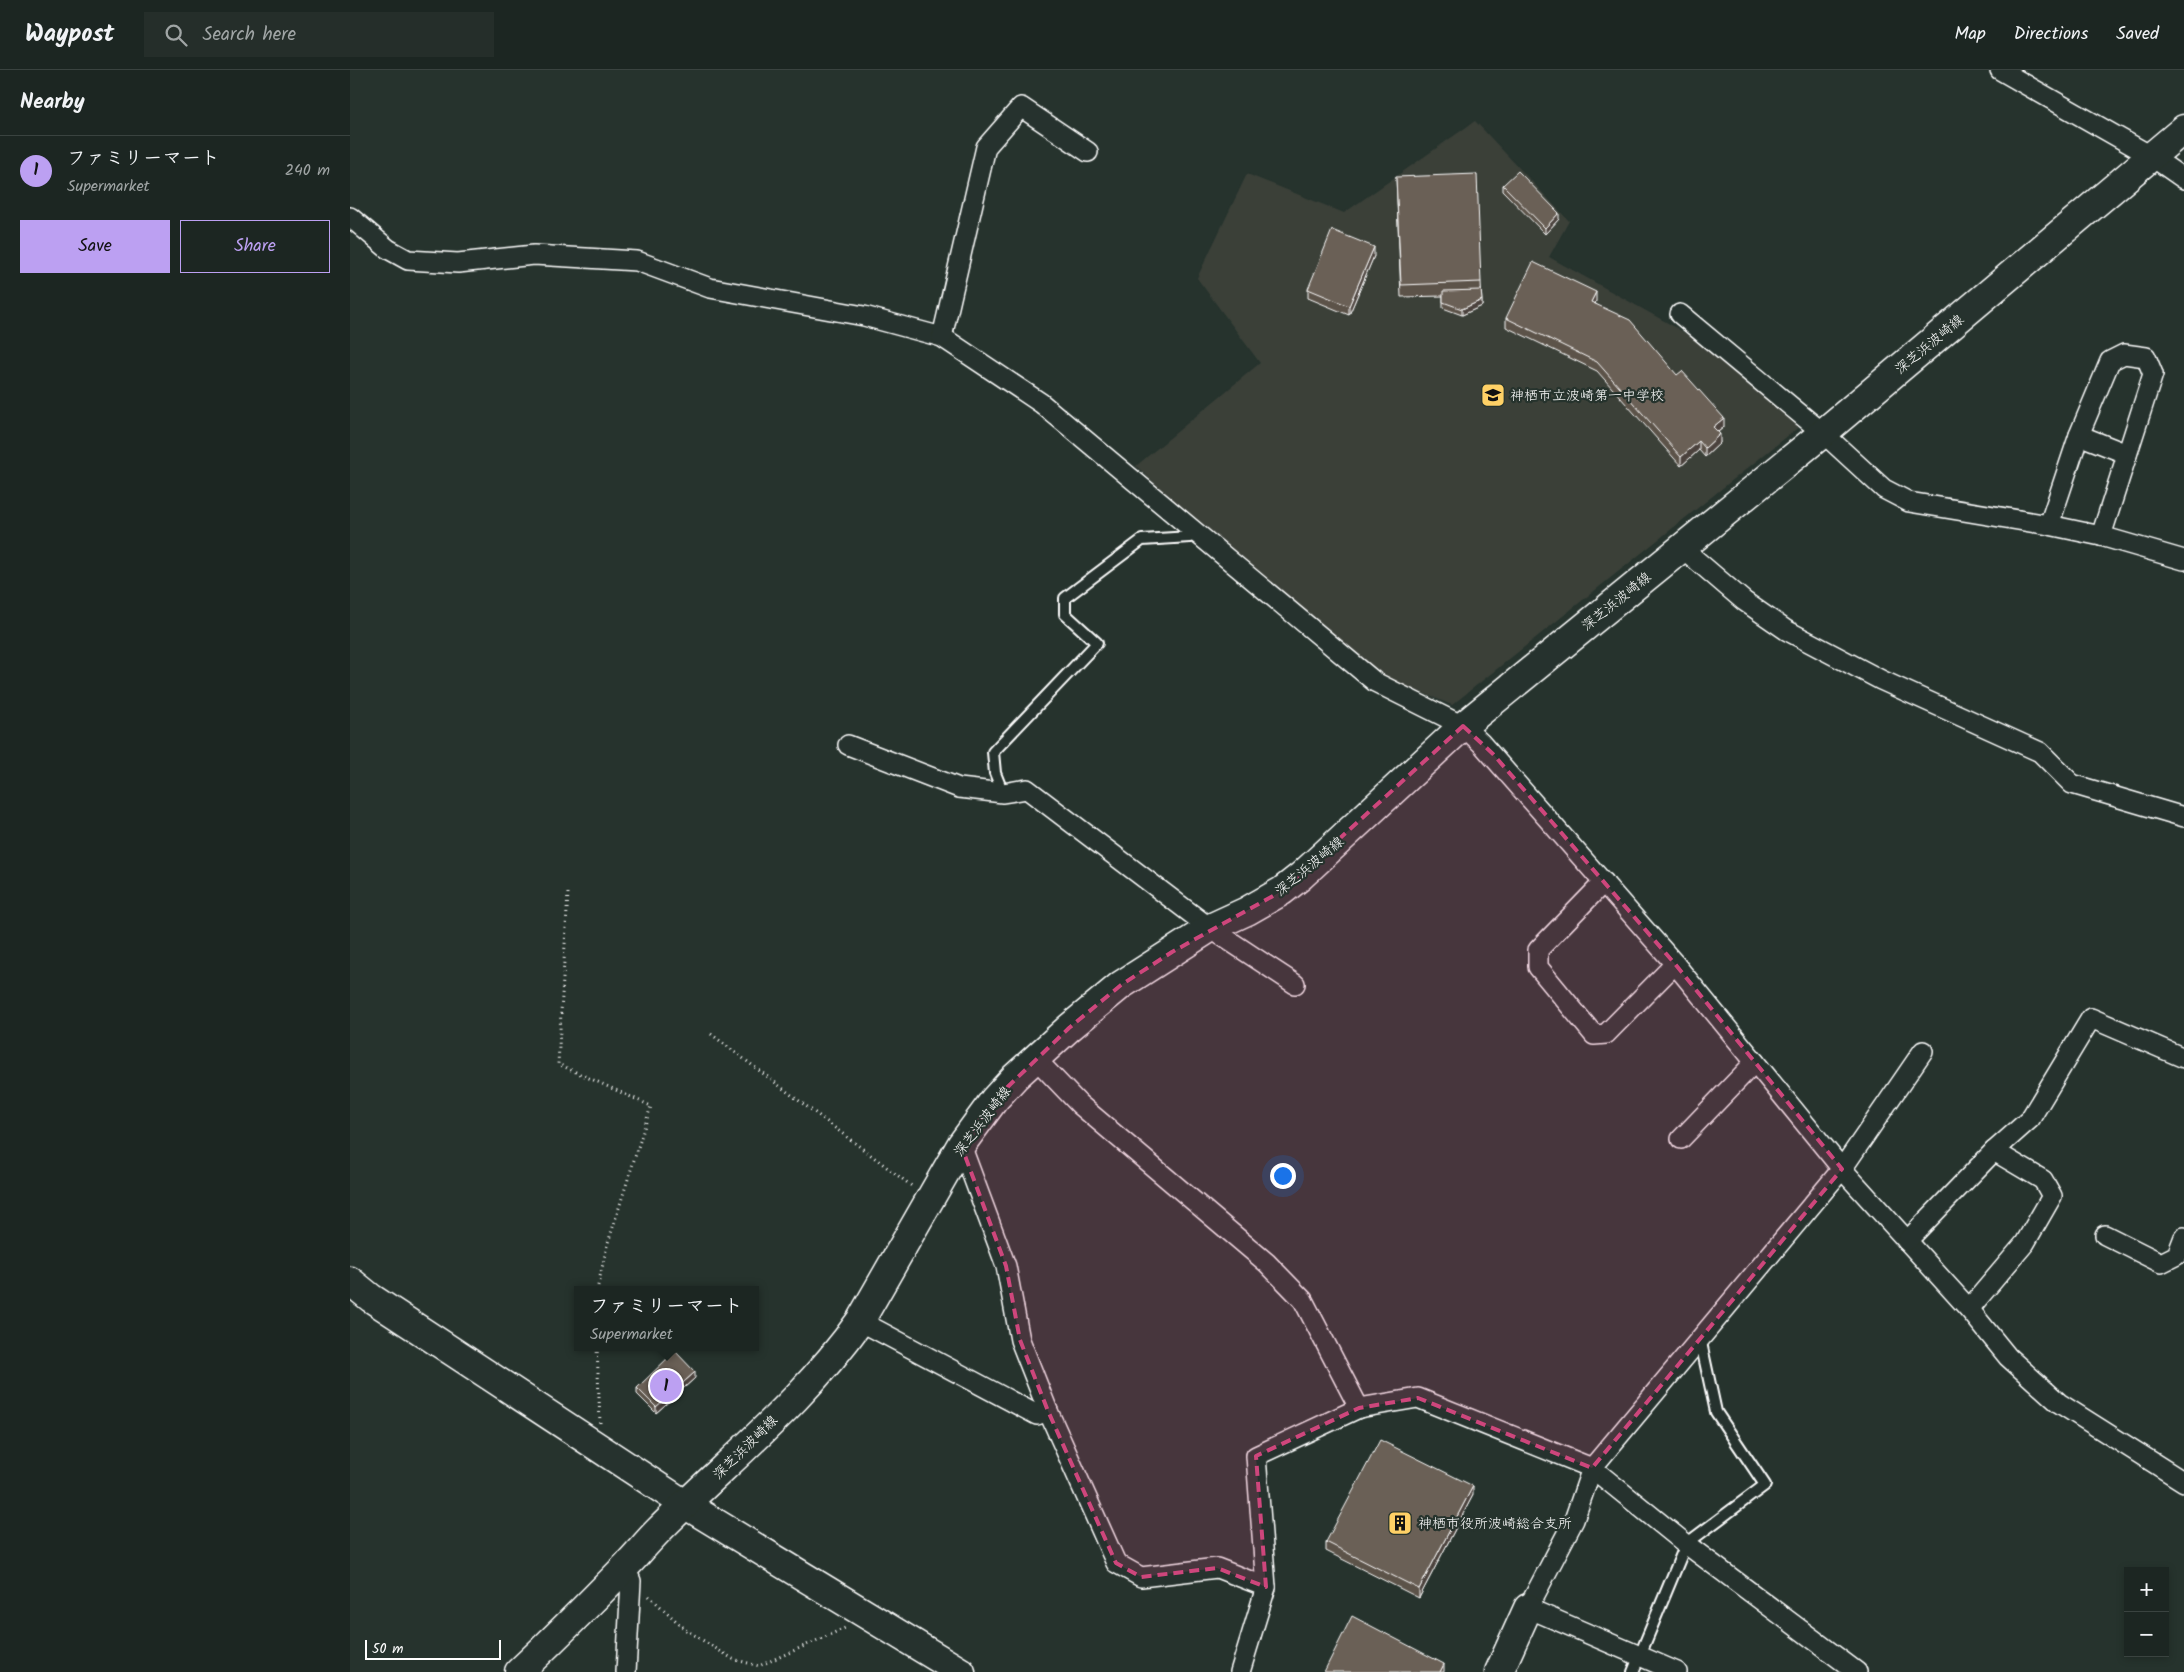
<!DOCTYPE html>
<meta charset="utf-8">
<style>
body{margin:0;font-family:Kalam,"Klee One",sans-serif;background:#252e2a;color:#f1f3f6}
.controls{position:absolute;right:15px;bottom:15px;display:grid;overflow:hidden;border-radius:0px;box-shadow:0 2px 8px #0003}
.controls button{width:45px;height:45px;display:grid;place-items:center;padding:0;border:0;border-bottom:1px solid #3a4340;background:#1c2622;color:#f1f3f6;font:25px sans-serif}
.scale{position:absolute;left:15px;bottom:12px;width:136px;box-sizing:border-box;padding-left:5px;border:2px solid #fff;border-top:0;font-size:14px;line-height:18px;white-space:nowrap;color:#fff;-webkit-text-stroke:4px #26332d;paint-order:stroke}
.you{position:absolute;left:932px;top:1105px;width:18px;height:18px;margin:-12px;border:4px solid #fff;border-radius:50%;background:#1a73e8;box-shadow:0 0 0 8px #1a73e833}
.badge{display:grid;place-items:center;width:32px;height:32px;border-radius:50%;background:#bca0f2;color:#111;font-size:16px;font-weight:700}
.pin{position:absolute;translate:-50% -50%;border:2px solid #fff;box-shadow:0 1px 5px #0006}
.popup{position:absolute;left:224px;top:1216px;width:185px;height:65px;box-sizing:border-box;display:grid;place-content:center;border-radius:0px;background:#1c2622;filter:drop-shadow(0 1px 4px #0005);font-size:16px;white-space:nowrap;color:#a0a5a5}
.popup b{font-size:19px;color:#f1f3f6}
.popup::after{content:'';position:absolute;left:50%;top:100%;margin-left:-10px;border:10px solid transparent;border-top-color:#1c2622}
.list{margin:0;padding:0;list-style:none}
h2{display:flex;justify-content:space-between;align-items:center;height:65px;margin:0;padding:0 20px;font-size:21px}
h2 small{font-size:16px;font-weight:400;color:#a0a5a5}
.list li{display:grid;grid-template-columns:32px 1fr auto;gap:15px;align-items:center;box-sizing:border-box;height:70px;padding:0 20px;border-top:1px solid #3a4340}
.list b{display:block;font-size:19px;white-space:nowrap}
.list p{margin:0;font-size:16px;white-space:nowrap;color:#a0a5a5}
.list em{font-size:16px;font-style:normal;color:#a0a5a5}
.actions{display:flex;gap:10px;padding:15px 20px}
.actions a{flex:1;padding:11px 0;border:1px solid #bca0f2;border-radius:0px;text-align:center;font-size:18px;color:#bca0f2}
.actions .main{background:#bca0f2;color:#111}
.icon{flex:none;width:28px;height:28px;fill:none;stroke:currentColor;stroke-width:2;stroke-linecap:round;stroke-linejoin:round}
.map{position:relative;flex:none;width:1834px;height:1602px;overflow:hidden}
header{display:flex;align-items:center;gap:30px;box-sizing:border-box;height:70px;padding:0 25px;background:#1c2622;border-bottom:1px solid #3a4340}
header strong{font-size:24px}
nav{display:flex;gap:28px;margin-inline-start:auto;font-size:18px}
.search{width:350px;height:45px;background:#252e2a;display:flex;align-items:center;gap:12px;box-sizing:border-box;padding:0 18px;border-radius:0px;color:#a0a5a5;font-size:19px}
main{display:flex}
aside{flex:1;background:#1c2622}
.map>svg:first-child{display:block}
</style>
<header>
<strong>Waypost</strong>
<div class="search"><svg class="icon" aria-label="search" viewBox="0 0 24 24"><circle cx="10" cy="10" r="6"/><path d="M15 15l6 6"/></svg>Search here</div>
<nav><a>Map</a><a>Directions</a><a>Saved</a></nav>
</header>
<main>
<aside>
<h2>Nearby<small></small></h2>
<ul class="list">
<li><span class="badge">1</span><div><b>ファミリーマート</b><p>Supermarket</p></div><em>240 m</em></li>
</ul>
<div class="actions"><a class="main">Save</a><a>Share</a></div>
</aside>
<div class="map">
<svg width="1834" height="1602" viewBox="0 0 1834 1602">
<rect width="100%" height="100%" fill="#26332d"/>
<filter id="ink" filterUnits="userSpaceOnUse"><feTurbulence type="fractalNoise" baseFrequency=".02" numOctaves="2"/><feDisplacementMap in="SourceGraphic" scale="10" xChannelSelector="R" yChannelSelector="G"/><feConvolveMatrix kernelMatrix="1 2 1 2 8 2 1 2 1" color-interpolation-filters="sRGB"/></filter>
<g filter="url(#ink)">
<polygon fill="#3b4039" points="1125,51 1219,151 1199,187 1325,257 1369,284 1450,356 1102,635 1025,604 870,474 786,396 910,293 847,208 897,104 994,143"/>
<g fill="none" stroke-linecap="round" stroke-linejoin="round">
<g stroke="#fff" stroke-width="14">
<g id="lane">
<polyline points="653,723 645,703 643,682 747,573 715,544 715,528 792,470 840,467 846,462"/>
<polyline points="1283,1602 1336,1474 1415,1415 1366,1342 1350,1268"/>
</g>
</g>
<g stroke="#fff" stroke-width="22">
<g id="street">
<polyline points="1650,0 1801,86 1834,109"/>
<polyline points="0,147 38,179 58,190 108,193 184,185 287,191 360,218 514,246 592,267 691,333 1025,612 1113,656 1131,673 1325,894 1492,1099 1619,1239 1658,1287 1709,1333 1834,1412"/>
<polyline points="1330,244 1473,363 1534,419 1559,432 1699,455 1751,466 1834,490"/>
<polyline points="592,267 636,77 671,37 738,82"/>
<polyline points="1729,365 1777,384"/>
<polyline points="1699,455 1729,365 1760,291 1774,284 1796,287 1803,304 1751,466"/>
<polyline points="1331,477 1394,531 1436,560 1531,610 1690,682 1722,714 1834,747"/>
<polyline points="498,675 609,718 653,723 677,719 860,858 945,914"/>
<polyline points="1254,812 1188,880 1188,897 1244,965 1256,964 1325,894"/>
<polyline points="685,988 729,1034 917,1193 953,1230 1009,1338"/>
<polyline points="1331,1069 1405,992"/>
<polyline points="611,1075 656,1196 670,1270 698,1341 766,1493 791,1507 867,1498 916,1517 906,1386 1009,1338 1068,1328 1242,1398 1336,1474 1507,1602"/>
<polyline points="1755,1165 1811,1193 1827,1185 1834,1167"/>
<polyline points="1557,1171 1644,1081 1680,1049 1741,948 1834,988"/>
<polyline points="1619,1239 1675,1173 1702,1126 1693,1110 1644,1081"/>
<polyline points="510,1251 687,1345 698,1341"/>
<polyline points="275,1497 281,1511 276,1602"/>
<polyline points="890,1602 916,1517"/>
<polyline points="1327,1602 1178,1538 1224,1450 1242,1398 1492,1099 1573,981"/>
</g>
</g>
<g stroke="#fff" stroke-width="31">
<g id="secondary">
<polyline points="0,1211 21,1228 336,1435 611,1602"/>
<path d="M169 1602C205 1568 240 1533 274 1498 286 1486 296 1473 308 1461 376 1392 454 1331 510 1251L611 1075 644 1030 665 1007 719 958 771 915 860 858 897 841 932 821 951 806 1113 656 1473 363 1834 59"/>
<polyline points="1149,1602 1178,1538"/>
</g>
</g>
<g stroke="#fff" stroke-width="3" stroke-dasharray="1 4" stroke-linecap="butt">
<polyline points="218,823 208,994 301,1036 257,1176 247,1220"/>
<polyline points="361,964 563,1117"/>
<polyline points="247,1277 250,1353"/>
<polyline points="299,1526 336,1560 383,1589 409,1596 495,1558"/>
</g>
<use href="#lane" stroke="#26332d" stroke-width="10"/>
<use href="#street" stroke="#26332d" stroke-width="19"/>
<use href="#secondary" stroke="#26332d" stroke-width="28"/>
</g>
<g fill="#5c534a" stroke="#fff">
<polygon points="1046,107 1131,212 1132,236 1112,245 1093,238 1093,226 1051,227"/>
<polygon points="1153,115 1209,149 1195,164 1153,121"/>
<polygon points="1024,186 999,245 958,228 958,219"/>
<polygon points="1246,231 1245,233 1374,357 1368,362 1370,373 1355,387 1349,380 1331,396 1247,301 1156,257 1156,248"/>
<polygon points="345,1308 306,1343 287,1324 287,1318"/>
<polygon points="1123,1425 1069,1528 976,1481 976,1472"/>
</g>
<g fill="#4b433c" stroke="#fff">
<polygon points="1209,143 1209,149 1195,164 1195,158"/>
<polygon points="1024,177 1024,186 999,245 999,236"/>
<polygon points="1246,222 1246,231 1241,241 1241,232"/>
<polygon points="1132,230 1132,236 1112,245 1112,239"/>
<polygon points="1374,348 1374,357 1363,366 1363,357"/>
<polygon points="1370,364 1370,373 1355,387 1355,378"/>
<polygon points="1349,371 1349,380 1331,396 1331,387"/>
<polygon points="345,1302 345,1308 306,1343 306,1337"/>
<polygon points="1123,1416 1123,1425 1069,1528 1069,1519"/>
<polygon points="1094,1594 1094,1602 1090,1602"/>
</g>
<g fill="#6b6056" stroke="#fff">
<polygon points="1168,101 1209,143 1195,158 1153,115"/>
<polygon points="1127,104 1131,212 1051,215 1046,107"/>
<polygon points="982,160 1024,177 999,236 958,219"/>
<polygon points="1183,192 1246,222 1241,232 1280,250 1327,305 1332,301 1374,348 1363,357 1370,364 1355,378 1349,371 1331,387 1247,292 1156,248"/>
<polygon points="1131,220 1132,230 1112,239 1093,232 1093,221"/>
<polygon points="325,1281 345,1302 306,1337 287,1318"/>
<polygon points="1030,1370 1123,1416 1069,1519 976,1472"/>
<polygon points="1002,1546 1094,1594 1090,1602 974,1602"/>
</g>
</g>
<path fill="#ce467c" fill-opacity="0.2" stroke="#ce467c" stroke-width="4" stroke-dasharray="10 6" stroke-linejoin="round" d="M1113 656 1143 684 1325 894 1492 1099 1242 1398 1068 1328 1009 1338 906 1386 916 1517 867 1498 791 1507 766 1493 698 1341 670 1270 656 1196 611 1075 644 1030 719 958 771 915 822 882 932 821Z"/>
<defs>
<g id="school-square" transform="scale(1.25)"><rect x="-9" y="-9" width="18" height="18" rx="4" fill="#ffd166" stroke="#26332d"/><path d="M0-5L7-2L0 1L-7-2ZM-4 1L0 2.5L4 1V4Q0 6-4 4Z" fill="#111"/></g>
<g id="building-square" transform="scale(1.25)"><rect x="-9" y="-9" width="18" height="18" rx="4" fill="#ffd166" stroke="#26332d"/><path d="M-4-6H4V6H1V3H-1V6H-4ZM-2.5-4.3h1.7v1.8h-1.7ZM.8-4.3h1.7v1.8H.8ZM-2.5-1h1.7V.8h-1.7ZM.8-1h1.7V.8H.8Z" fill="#111"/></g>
</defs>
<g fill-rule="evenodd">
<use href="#school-square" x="1143" y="325"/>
<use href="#building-square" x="1050" y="1453"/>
</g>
<g text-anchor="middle" stroke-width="4.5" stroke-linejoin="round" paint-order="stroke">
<g font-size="14" fill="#fff" stroke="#26332d">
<text transform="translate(1579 274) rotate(-40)" y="5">深芝浜波崎線</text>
<text transform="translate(1266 531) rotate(-39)" y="5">深芝浜波崎線</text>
<text transform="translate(959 796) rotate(-40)" y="5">深芝浜波崎線</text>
<text transform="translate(632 1051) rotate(-53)" y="5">深芝浜波崎線</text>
<text transform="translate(395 1377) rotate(-45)" y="5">深芝浜波崎線</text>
</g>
<g font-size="14" fill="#fff" stroke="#26332d" text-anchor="start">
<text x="1160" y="330">神栖市立波崎第一中学校</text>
<text x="1068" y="1458">神栖市役所波崎総合支所</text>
</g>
</g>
</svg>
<div class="controls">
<button>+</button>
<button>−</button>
</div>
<div class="scale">50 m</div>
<div class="you"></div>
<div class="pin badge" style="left:316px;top:1316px">1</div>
<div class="popup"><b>ファミリーマート</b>Supermarket</div>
</div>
</main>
